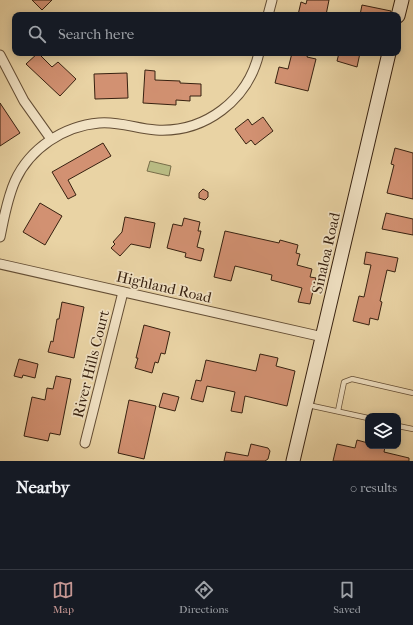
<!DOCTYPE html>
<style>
body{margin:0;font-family:"IM FELL French Canon",serif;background:#242831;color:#f1f3f6}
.controls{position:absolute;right:12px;bottom:12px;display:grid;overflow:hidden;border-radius:8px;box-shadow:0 2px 10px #0003}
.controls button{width:36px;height:36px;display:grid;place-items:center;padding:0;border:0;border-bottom:1px solid #363941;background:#171b24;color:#f1f3f6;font:20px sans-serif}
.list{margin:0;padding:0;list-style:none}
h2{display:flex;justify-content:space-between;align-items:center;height:52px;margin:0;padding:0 16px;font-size:17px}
h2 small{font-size:13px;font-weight:400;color:#9ea1a6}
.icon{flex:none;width:22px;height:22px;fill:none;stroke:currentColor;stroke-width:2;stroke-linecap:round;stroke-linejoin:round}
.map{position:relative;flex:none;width:413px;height:461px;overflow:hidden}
.search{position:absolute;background:#171b24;box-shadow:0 2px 10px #0003;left:12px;right:12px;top:12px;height:44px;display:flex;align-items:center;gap:10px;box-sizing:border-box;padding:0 14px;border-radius:8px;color:#9ea1a6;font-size:15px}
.sheet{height:108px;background:#171b24}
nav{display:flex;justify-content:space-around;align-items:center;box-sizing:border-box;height:56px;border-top:1px solid #363941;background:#171b24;font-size:11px;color:#9ea1a6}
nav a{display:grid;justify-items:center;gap:2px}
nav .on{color:#c59692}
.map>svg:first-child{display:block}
</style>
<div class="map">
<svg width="413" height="461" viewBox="0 0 413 461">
<rect width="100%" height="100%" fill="#e9d3a4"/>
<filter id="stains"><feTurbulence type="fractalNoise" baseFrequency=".005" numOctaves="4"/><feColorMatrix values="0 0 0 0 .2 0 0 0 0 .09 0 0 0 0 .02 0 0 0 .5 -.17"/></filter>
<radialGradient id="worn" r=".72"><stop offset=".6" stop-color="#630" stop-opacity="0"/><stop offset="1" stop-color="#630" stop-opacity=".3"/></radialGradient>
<polygon fill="#b9bc84" stroke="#786e4a" points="150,161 171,166 169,176 147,171"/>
<g fill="#d29172" stroke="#372110">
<polygon points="32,0 52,0 42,10"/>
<polygon points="307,0 329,0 326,15 298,15 301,2 306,4"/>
<polygon points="362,5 391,11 390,15 360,15"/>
<polygon points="38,53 52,67 58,62 76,79 60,96 26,64"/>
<polygon points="292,53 308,53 307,57 316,59 308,91 275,83 279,67 288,69"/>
<polygon points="339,53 360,53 357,67 337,61"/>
<polygon points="145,70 155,71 155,80 180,81 180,83 201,84 201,96 190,96 190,101 176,100 176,105 143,103"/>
<polygon points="127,73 128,98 95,99 94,74"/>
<polygon points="0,103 20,133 0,146"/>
<polygon points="263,117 273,131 255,145 251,140 246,144 235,129 248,119 252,125"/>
<polygon points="103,143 111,156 68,180 76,195 68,199 52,172"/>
<polygon points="395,148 413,153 413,199 387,193 394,165 391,164"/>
<polygon points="203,189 208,192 208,197 205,200 199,198 199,193"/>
<polygon points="40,203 62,216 45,245 23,232"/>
<polygon points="386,213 413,219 413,235 382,229"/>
<polygon points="125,217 155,223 150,248 131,244 120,256 111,248 115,244 113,242 122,232"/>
<polygon points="184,218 200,222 198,231 201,231 197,247 204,249 201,261 185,257 186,253 167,248 173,224 182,226"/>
<polygon points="225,231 279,243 280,240 298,245 296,253 300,254 297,265 312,269 310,277 316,278 310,304 298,302 302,288 271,280 272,275 235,266 231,281 214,277"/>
<polygon points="366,252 398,258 395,272 387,270 380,301 382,302 378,320 370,318 369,325 353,321 359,296 364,297 371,265 364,264"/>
<polygon points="62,302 84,307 74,358 48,352 51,341 53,342 57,319 59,319"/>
<polygon points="144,325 170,332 165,354 161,353 158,363 155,362 152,373 135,368 138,358 136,358"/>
<polygon points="260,354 278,358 276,366 295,371 287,406 245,396 242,413 231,411 235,392 207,386 203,402 191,399 196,380 201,381 206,360 256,371"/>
<polygon points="19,359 38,364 35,378 23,375 22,378 14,376"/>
<polygon points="56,376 71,379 60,435 50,433 48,441 24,436 32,397 45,400 47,388 53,389"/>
<polygon points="163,393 179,397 175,411 159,407"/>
<polygon points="129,400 156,406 144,459 118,453"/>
<polygon points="357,440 368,443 368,446 385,447 384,452 409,458 409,461 333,461 337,444 355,448"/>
<polygon points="251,444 268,448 270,451 268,459 265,461 224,461 226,452 248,456"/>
</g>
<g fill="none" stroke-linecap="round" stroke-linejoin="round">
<g stroke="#644e35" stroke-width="6">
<g id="lane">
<polyline points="308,405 368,418"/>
<polyline points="338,411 344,382 352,379 413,393"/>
<polyline points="398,426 413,429"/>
</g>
</g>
<g stroke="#644e35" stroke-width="11">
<g id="street">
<polyline points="268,15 272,0"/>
<polyline points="0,55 24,101 51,139"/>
<path d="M0 237C4 218 7 199 15 181 30 148 64 126 99 123 119 121 137 129 156 130 205 133 248 100 259 53"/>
<polyline points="0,264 323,337"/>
<polyline points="85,443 123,292"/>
</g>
</g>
<g stroke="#372110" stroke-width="15">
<g id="secondary">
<polyline points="398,16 402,0"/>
<polyline points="293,461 389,53"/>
</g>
</g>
<use href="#lane" stroke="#f1e2c4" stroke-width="4.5"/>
<use href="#street" stroke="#f1e2c4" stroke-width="9"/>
<use href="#secondary" stroke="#f1e2c4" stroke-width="13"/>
</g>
<g text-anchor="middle" stroke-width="3.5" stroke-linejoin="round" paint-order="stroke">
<g font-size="15" fill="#372110" stroke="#f1e2c4">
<text transform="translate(326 253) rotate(-77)" y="5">Sinaloa Road</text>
<text transform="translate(164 287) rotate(13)" y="5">Highland Road</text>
<text transform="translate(91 364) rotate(-76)" y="5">River Hills Court</text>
</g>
</g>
<rect width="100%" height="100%" filter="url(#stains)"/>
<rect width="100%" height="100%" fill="url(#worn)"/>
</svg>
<div class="controls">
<button><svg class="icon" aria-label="layers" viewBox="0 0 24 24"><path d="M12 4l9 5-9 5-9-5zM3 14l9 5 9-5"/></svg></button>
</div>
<div class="search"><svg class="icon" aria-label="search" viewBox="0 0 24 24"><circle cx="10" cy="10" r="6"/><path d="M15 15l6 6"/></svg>Search here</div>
</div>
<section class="sheet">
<h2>Nearby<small>0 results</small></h2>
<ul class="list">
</ul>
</section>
<nav>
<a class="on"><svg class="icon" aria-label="map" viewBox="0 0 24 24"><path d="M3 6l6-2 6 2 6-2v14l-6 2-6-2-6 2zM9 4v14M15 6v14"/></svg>Map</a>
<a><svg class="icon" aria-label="directions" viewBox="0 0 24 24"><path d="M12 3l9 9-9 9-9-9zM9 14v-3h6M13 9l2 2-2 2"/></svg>Directions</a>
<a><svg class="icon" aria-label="saved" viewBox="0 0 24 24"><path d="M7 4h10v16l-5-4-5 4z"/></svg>Saved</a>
</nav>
